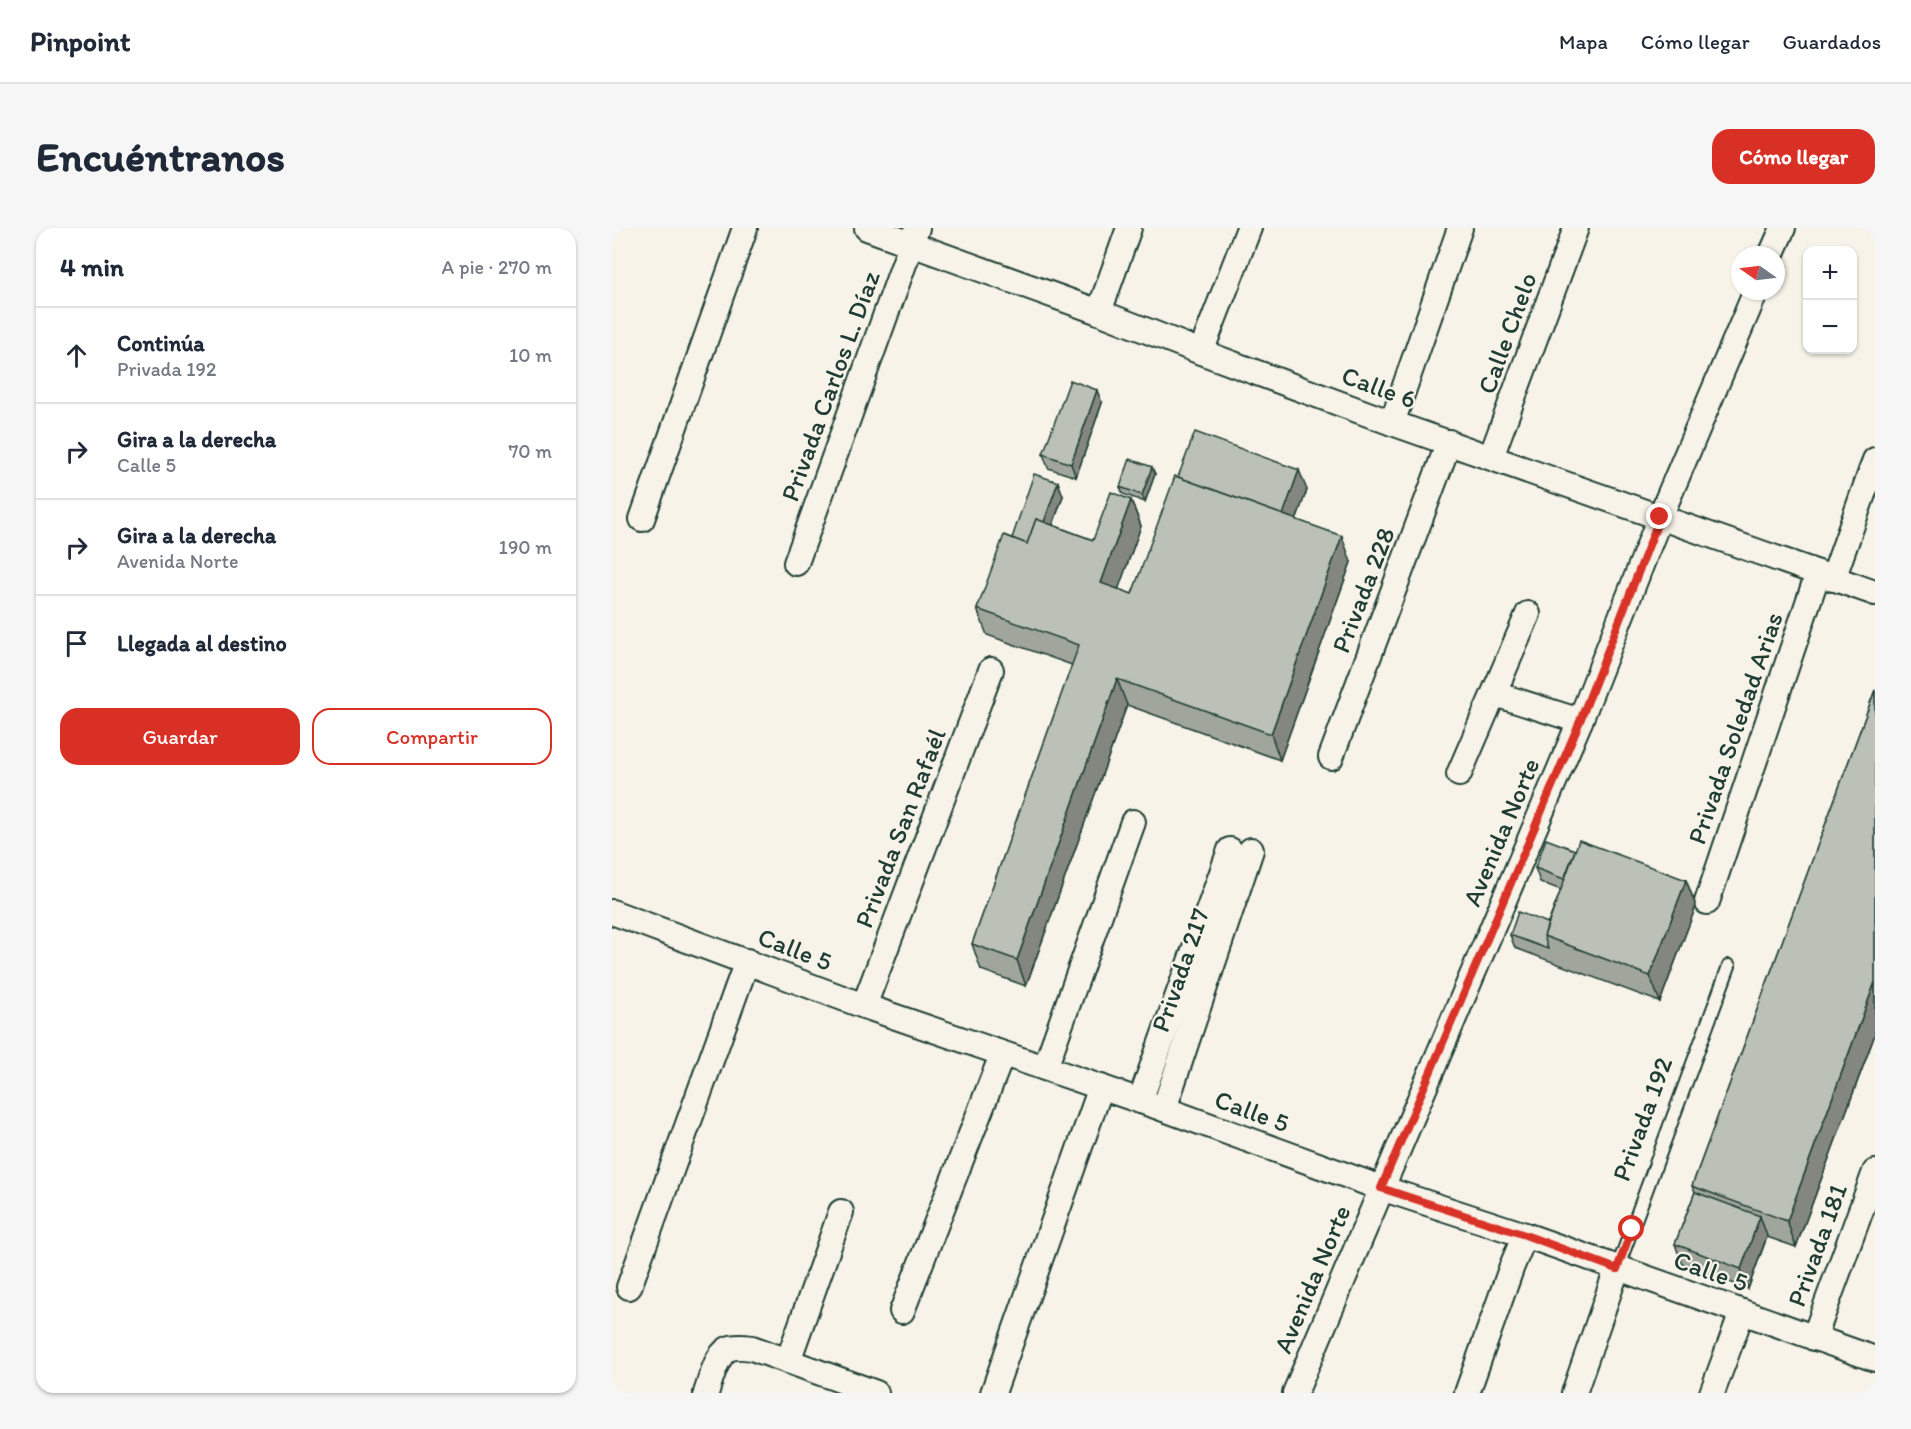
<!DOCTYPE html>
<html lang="es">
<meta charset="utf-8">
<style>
body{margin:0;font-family:Itim,sans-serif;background:#f6f6f7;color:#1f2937}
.controls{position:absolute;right:18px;top:18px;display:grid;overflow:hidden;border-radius:12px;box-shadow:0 2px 4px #0004}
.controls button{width:54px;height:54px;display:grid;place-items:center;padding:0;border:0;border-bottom:2px solid #e0e1e3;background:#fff;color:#1f2937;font:30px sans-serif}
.compass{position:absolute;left:1119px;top:18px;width:54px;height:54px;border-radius:50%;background:#fff;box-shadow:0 2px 4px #0004;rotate:284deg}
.stop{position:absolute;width:18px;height:18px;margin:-14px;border:4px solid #d93025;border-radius:50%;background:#fff}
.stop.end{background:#d93025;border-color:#fff;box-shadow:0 2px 6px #0008}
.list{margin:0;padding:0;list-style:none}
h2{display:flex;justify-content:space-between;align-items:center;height:78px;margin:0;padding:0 24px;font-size:26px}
h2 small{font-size:20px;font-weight:400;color:#747a83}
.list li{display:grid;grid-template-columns:39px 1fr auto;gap:18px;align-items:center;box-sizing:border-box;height:96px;padding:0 24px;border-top:2px solid #e0e1e3}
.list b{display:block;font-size:22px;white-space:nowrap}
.list p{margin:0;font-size:20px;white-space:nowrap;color:#747a83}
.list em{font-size:20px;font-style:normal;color:#747a83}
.actions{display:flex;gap:12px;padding:18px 24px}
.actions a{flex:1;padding:14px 0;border:2px solid #d93025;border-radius:18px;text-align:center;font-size:21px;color:#d93025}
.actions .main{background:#d93025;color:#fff}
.icon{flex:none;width:33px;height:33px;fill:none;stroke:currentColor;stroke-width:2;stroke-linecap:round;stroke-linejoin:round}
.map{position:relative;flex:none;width:1263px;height:1165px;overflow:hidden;border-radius:18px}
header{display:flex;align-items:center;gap:36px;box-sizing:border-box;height:84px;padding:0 30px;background:#fff;border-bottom:2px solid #e0e1e3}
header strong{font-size:28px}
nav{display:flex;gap:33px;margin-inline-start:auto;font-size:21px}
.intro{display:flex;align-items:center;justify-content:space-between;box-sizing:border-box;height:144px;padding:0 36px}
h1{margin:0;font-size:42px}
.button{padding:15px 27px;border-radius:18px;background:#d93025;color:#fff;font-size:21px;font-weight:700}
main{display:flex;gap:36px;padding:0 36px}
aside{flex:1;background:#fff;border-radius:18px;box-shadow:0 2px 4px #0004}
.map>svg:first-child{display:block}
</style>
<header>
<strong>Pinpoint</strong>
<nav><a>Mapa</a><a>Cómo llegar</a><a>Guardados</a></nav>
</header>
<div class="intro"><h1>Encuéntranos</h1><a class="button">Cómo llegar</a></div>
<main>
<aside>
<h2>4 min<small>A pie · 270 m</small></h2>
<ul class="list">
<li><svg class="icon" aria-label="ahead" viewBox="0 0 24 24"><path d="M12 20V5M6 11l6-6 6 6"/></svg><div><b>Continúa</b><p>Privada 192</p></div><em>10 m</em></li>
<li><svg class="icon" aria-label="right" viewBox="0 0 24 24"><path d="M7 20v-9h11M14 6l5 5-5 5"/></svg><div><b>Gira a la derecha</b><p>Calle 5</p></div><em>70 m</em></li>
<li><svg class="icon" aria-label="right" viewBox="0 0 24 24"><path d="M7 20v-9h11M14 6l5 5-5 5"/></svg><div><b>Gira a la derecha</b><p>Avenida Norte</p></div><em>190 m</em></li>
<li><svg class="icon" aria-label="arrive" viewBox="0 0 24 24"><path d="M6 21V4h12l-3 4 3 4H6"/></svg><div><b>Llegada al destino</b></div></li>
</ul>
<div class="actions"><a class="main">Guardar</a><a>Compartir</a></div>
</aside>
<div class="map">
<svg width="1263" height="1165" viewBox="0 0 1263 1165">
<rect width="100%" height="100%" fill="#f7f3e8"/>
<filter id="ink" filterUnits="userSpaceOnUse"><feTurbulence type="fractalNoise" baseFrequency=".0167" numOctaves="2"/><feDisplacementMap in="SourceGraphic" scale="12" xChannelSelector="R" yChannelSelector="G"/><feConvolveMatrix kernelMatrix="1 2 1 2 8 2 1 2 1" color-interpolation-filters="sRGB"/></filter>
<g filter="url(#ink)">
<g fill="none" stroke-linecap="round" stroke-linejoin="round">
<g stroke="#1f3d34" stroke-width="16">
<polyline id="service" points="1005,1041 1117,738"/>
</g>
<g stroke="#1f3d34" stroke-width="28">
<g id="minor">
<polyline points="255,0 487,84 589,124 780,195 1263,365"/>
<polyline points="1159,27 1171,0"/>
<polyline points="487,84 517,0"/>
<polyline points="589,124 637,0"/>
<polyline points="780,195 848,0"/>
<polyline points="879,229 964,0"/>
<polyline points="30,291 133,0"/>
<polyline points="184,335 305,0"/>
<polyline points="1221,351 1263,232"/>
<polyline points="883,466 968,493"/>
<polyline points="719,529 837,214"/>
<polyline points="847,546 916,386"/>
<polyline points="1095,674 1206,345"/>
<polyline points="0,684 252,778 552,881 769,960 913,1007 1263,1131"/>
<polyline points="252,778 379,442"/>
<polyline points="433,840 521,594"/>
<polyline points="528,873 618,622"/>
<polyline points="552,881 639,622"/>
<polyline points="17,1059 135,733"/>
<polyline points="290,1083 390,827"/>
<polyline points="1202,1110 1263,944"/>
<polyline points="176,1133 229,984"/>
<path d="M94 1165C99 1152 103 1129 116 1121 122 1118 133 1119 140 1120L264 1165"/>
<polyline points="381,1165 489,859"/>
<polyline points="683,1165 968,493 1048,289 1144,63"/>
<polyline points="855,1165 900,1038 913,1007"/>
<polyline points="962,1165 1005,1041"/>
<polyline points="1100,1165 1130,1084"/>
</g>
</g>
<use href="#service" stroke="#f7f3e8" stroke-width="12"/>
<use href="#minor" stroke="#f7f3e8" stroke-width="24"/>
</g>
<g fill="#a1a69d" stroke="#1f3d34" stroke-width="1.5">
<polygon points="490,175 464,249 436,240 431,226"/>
<polygon points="543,246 533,274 511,266 508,259"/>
<polygon points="566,249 695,262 684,291 739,334 668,532 515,477 414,758 369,742 360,716 460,437 375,407 365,381 400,310 446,254 451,268 441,297 481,312 519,272 529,298 506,361 520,366"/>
<polygon points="1263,462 1263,806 1184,1019 1155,1009 1136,1061 1070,1036 1063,1016 1083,964 1080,958"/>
<polygon points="963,622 1074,652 1084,678 1048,774 903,720 898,707 936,695 949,662 928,654 923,640"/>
</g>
<g fill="#83877f" stroke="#1f3d34" stroke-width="1.5">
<polygon points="485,162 490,175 464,249 459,236"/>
<polygon points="540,239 543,246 533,274 530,267"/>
<polygon points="687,242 695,262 677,312 669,291"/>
<polygon points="446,254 451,268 425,342 420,328"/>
<polygon points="519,272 529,298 499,382 489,355"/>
<polygon points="730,308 739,334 668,532 659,506"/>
<polygon points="505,451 515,477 414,758 405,732"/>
<polygon points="1074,652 1084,678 1048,774 1038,748"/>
<polygon points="1263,754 1263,806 1184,1019 1175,993"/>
<polygon points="1148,988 1155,1008 1136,1061 1129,1041"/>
</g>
<g fill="#bbc1b6" stroke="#1f3d34" stroke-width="1.5">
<polygon points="458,152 485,162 459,236 431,226"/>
<polygon points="583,204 687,242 671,287 566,249"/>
<polygon points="518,231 540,239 530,267 508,259"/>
<polygon points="422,246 446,254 432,294 424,291 415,316 400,310"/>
<polygon points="563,248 730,308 659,506 505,451 405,732 360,716 467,417 365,381 392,307 415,316 424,291 481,312 499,264 519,272 489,355 520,366"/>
<polygon points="1263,462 1263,754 1175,993 1080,958"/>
<polygon points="934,611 963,622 952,651 923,640"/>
<polygon points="967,612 1074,652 1038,748 932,708"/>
<polygon points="906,684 936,695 932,708 936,721 898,707"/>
<polygon points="1083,964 1148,988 1129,1041 1063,1016"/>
</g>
</g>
<g fill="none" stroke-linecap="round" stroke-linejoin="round" filter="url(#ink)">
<polyline stroke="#d93025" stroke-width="8" points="1020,1001 1005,1041 913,1007 769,960 968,493 1048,289"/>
</g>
<g text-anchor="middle" stroke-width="4.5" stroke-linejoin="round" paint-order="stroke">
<g font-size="26" fill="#1f3d34" stroke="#f7f3e8">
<text transform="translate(895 105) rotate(-70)" y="9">Calle Chelo</text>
<text transform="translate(218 158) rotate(-70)" y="9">Privada Carlos L. Díaz</text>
<text transform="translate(767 159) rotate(20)" y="9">Calle 6</text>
<text transform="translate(751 362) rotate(-69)" y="9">Privada 228</text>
<text transform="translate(1123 500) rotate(-71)" y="9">Privada Soledad Arias</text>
<text transform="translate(288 600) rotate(-69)" y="9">Privada San Rafaél</text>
<text transform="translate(889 604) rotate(-67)" y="9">Avenida Norte</text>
<text transform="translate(183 721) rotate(21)" y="9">Calle 5</text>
<text transform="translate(568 742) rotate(-71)" y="9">Privada 217</text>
<text transform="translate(640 883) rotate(20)" y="9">Calle 5</text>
<text transform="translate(1030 891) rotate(-70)" y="9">Privada 192</text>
<text transform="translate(1205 1017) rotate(-70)" y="9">Privada 181</text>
<text transform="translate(1099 1043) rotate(19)" y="9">Calle 5</text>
<text transform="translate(700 1051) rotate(-67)" y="9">Avenida Norte</text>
</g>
</g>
</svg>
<div class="controls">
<button>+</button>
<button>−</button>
</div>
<svg class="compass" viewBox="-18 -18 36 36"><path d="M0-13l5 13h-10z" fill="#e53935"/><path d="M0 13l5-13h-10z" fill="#747a83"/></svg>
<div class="stop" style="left:1020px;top:1001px"></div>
<div class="stop end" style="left:1048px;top:289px"></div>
</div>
</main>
